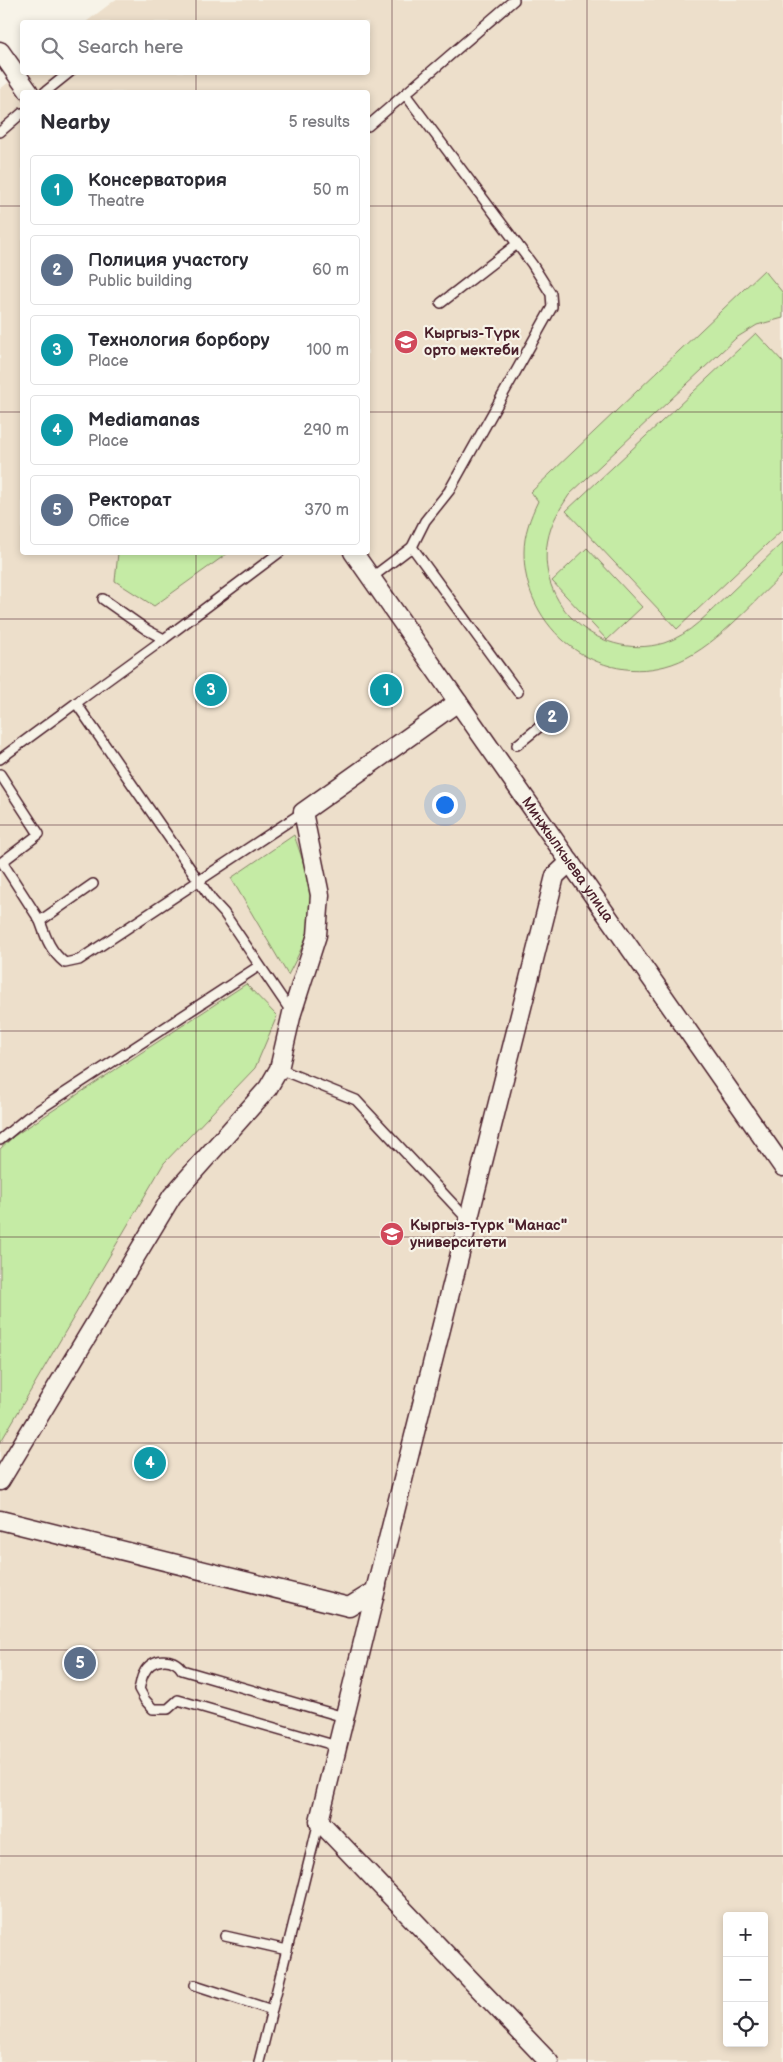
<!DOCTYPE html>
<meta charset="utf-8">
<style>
body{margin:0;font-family:"Balsamiq Sans",sans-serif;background:#f7f7f7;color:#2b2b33}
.controls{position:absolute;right:15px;bottom:15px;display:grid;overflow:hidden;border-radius:5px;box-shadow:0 2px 8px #0003}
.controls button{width:45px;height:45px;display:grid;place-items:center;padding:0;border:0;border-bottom:1px solid #e1e1e2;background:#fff;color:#2b2b33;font:25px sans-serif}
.you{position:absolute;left:444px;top:804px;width:18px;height:18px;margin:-12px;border:4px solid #fff;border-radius:50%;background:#1a73e8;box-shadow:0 0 0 8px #1a73e833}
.badge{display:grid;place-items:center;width:32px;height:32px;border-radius:50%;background:#b45309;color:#fff;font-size:16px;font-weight:700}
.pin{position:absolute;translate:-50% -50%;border:2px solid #fff;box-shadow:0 1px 5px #0006}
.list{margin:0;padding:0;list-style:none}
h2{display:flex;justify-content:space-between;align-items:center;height:65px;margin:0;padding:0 20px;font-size:21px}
h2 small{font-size:16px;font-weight:400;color:#7c7c81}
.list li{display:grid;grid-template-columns:32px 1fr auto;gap:15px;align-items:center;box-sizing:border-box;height:70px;margin:0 10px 10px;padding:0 10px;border:1px solid #e1e1e2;border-radius:5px}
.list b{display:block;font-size:19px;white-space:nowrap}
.list p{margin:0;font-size:16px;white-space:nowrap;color:#7c7c81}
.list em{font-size:16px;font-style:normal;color:#7c7c81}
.icon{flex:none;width:28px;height:28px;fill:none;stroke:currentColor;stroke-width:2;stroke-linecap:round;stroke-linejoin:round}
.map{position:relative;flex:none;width:783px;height:2062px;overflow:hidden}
.search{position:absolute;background:#fff;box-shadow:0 2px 8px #0003;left:20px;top:20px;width:350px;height:55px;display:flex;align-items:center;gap:12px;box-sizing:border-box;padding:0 18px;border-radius:5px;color:#7c7c81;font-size:19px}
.panel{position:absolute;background:#fff;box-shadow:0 2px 8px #0003;left:20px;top:90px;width:350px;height:465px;border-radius:5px}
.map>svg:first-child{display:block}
</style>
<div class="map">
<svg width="783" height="2062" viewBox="0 0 783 2062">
<rect width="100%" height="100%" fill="#f7f3e8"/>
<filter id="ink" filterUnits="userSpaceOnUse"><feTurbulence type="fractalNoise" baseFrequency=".02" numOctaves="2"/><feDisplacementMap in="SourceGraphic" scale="10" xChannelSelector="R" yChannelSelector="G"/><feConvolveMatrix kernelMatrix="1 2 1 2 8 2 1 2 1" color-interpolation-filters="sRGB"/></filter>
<g filter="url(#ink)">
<path fill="#eddfcb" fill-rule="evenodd" d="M115 0H783V2062H0V89L22 72H368V22H86ZM22 92H368V552H22ZM727 1916H764V2043H727Z"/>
<g fill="#c5eba5" stroke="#888568">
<path d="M764 270 783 293V318L757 325 736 338 569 495C562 506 555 516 551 528 527 598 596 663 664 643 690 635 709 612 728 595 746 577 765 560 783 542V574C752 603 712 651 672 664 598 689 523 628 524 552 524 534 530 518 538 501L531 492Z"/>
<polygon points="756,333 783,362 783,529 677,629 566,511"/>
<polygon points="587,548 642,607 607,640 552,581"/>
<polygon points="118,553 118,552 228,553 154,606 115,581"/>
<path d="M294 835C306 869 319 905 305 940 300 952 294 964 288 975L231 878Z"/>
<polygon points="246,984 277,1016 255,1068 164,1163 0,1443 0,1149 14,1136"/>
</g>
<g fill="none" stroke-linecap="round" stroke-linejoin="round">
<g stroke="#4a1f2b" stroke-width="12">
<g id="lane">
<polyline points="45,92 70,72"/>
<polyline points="368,126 514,0"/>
<polyline points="0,132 22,113"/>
<polyline points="441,303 517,244"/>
<polyline points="412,547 518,692"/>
<polyline points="371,578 412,547 425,521 449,491 552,307 551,294 532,264 405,94"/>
<polyline points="103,599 147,630 164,639 280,552"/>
<polyline points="164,639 76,703 212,900 224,913 292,1013"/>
<polyline points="517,745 543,724"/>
<polyline points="0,759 76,703"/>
<polyline points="0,774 39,834 2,862 40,921 93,884"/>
<path d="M40 921C46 938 50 951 65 963L79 960 303 812"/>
<polyline points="279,1069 356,1100 469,1221"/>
<polyline points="0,1140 28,1117 259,966"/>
<path d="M337 1746 178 1700 168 1709H153L145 1700 139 1689C141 1684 141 1677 144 1673 151 1658 173 1655 182 1670L344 1717"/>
<polyline points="225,1936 287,1950"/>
<polyline points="195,1985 272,2010"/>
<polyline points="259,2062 319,1821"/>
</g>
</g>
<g stroke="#4a1f2b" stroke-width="21">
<g id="street">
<polyline points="0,51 29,92"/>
<path id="s1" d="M353 552 783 1167"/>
<polyline points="0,1481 172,1196 268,1088 279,1069 292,1013 317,935 320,895 303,812 458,702"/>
<polyline points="0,1520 349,1607 375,1591 555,876 570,862"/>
<polyline points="377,1585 319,1821 549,2062"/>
</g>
</g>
<use href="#lane" stroke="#f7f3e8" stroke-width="9"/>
<use href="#street" stroke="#f7f3e8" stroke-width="18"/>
</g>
</g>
<path fill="none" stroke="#4a1f2b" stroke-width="1" stroke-opacity="0.55" d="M196 0V22M392 0V2062M587 0V2062M196 72V92M0 206H22M368 206H783M0 412H22M368 412H783M196 552V2062M0 619H783M0 825H783M0 1031H783M0 1237H783M0 1443H783M0 1650H783M0 1856H783"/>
<defs>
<g id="school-disc" transform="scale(1.25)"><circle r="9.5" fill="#d1495b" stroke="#f7f3e8"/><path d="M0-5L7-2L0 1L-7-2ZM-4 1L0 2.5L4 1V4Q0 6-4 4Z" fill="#fff"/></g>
<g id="university-disc" transform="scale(1.25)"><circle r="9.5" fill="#d1495b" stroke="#f7f3e8"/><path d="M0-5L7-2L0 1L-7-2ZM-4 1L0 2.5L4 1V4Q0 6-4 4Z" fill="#fff"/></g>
</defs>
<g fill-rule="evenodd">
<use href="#school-disc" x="406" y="342"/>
<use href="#university-disc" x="392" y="1234"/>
</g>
<g text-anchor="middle" stroke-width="4.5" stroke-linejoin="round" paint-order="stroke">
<g font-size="15" font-weight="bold" fill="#4a1f2b" stroke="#f7f3e8" text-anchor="start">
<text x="424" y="338">Кыргыз-Түрк<tspan x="424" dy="17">орто мектеби</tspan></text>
<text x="410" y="1230">Кыргыз-түрк "Манас"<tspan x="410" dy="17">университети</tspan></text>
</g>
<g font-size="15" fill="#4a1f2b" stroke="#f7f3e8">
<text dy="5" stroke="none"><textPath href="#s1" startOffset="375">Миңжылкыева улица</textPath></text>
</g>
</g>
</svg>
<div class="controls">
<button>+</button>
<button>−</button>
<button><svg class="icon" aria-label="locate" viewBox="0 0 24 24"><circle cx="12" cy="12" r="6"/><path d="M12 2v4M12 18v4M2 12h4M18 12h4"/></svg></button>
</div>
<div class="you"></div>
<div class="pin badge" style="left:386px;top:690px;background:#0f9aa8">1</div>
<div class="pin badge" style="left:552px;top:717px;background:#5c6f8a">2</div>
<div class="pin badge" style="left:211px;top:690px;background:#0f9aa8">3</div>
<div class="pin badge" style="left:150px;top:1463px;background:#0f9aa8">4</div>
<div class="pin badge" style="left:80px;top:1663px;background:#5c6f8a">5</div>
<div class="search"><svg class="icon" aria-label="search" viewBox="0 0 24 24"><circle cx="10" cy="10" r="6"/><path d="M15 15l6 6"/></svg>Search here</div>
<section class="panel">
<h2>Nearby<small>5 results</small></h2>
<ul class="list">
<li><span class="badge" style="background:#0f9aa8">1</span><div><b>Консерватория</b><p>Theatre</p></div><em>50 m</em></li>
<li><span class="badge" style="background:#5c6f8a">2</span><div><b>Полиция участогу</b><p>Public building</p></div><em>60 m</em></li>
<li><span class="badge" style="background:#0f9aa8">3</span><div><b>Технология борбору</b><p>Place</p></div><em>100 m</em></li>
<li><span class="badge" style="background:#0f9aa8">4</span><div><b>Mediamanas</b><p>Place</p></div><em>290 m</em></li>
<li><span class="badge" style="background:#5c6f8a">5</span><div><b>Ректорат</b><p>Office</p></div><em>370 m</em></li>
</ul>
</section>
</div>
